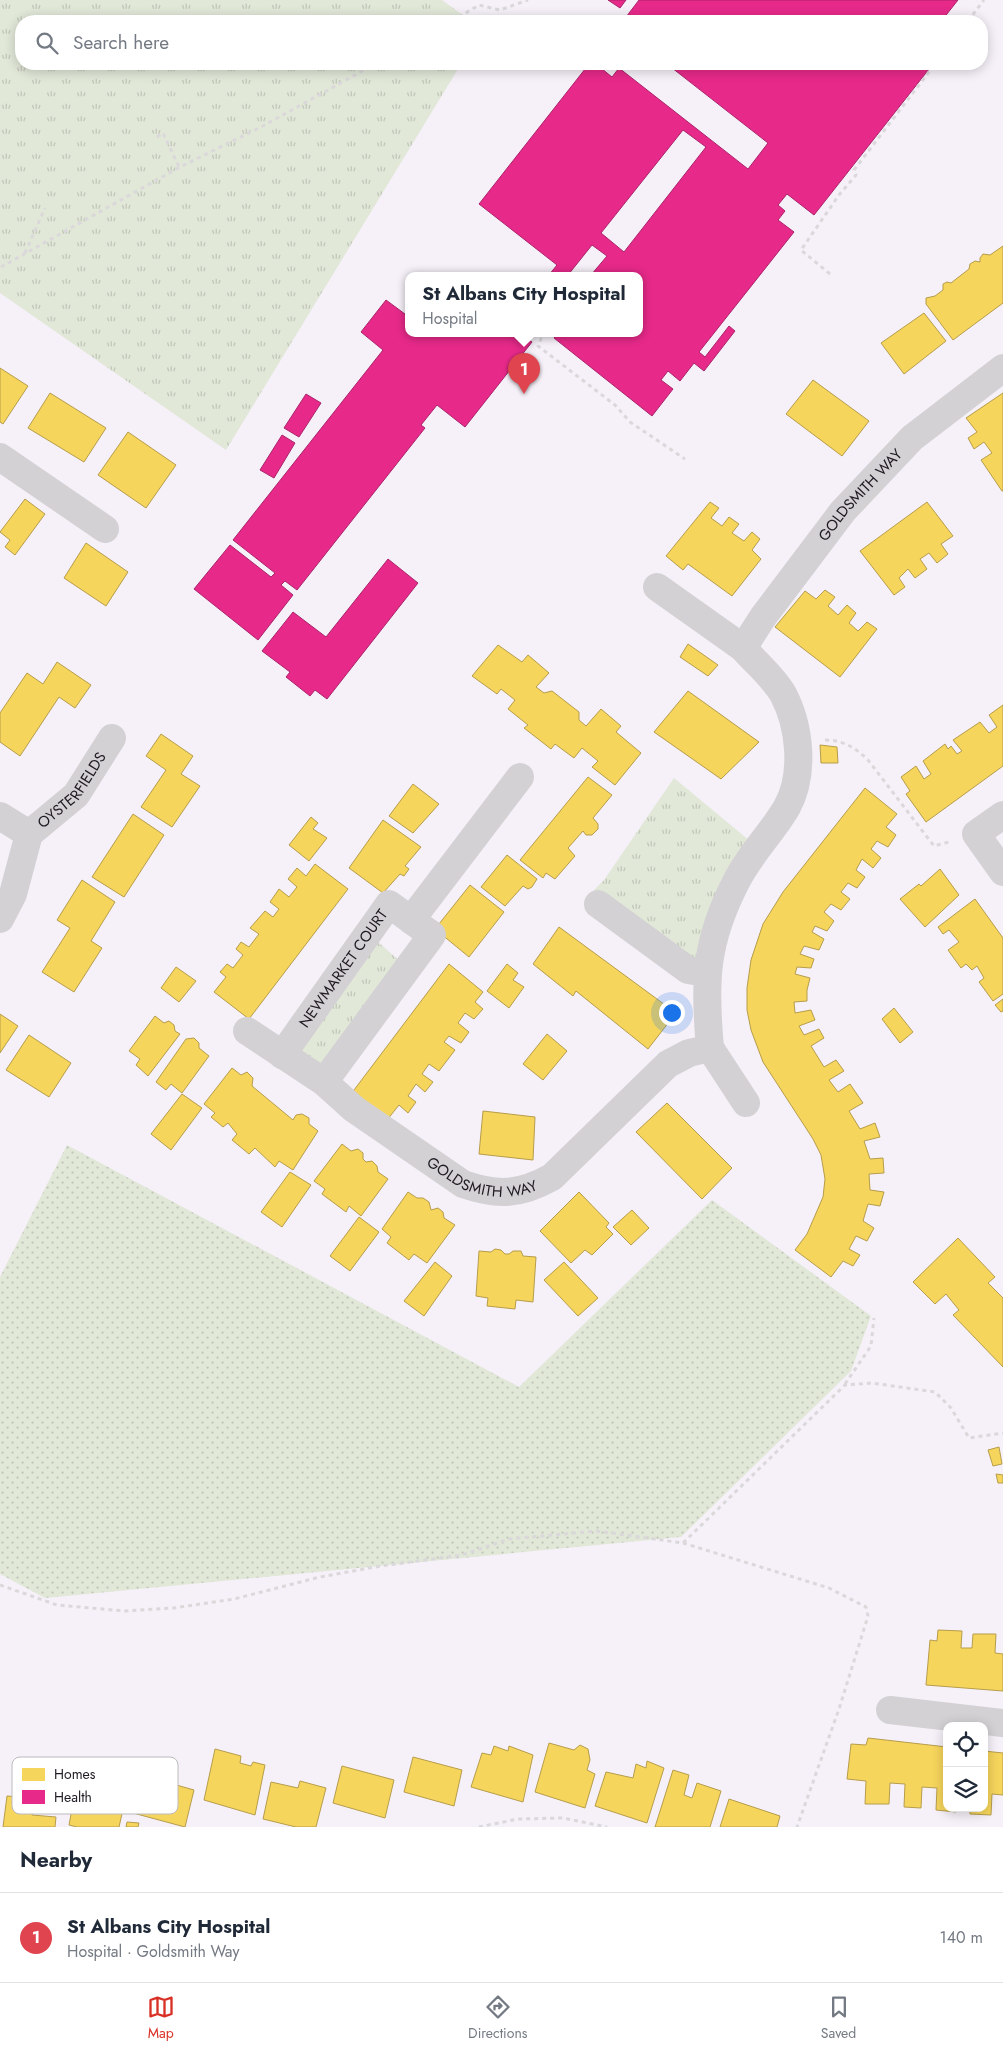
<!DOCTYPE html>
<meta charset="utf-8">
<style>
body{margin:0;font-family:Jost,sans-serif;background:#f2f2f3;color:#1f2937}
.controls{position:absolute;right:15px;bottom:15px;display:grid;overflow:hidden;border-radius:10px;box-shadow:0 2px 12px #0003}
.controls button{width:45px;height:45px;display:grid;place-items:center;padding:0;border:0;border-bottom:1px solid #e0e1e3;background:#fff;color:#1f2937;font:25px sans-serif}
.you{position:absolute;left:671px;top:1012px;width:18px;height:18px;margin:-12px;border:4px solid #fff;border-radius:50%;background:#1a73e8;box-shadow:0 0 0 8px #1a73e833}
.badge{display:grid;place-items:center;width:32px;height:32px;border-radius:50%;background:#d93025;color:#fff;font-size:16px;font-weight:700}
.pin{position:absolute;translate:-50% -41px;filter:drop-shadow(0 1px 2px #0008)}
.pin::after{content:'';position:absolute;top:26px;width:18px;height:15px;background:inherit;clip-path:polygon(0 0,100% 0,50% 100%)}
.popup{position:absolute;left:405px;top:272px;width:238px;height:65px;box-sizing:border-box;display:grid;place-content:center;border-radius:10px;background:#fff;filter:drop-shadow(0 1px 4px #0005);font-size:16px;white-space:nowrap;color:#747a83}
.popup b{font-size:19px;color:#1f2937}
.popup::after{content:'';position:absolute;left:50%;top:100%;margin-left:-10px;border:10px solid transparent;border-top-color:#fff}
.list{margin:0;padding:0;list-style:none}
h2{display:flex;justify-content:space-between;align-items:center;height:65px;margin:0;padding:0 20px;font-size:21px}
h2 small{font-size:16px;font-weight:400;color:#747a83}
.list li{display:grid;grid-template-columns:32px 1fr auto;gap:15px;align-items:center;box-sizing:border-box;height:90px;padding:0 20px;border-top:1px solid #e0e1e3}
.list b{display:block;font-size:19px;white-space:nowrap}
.list p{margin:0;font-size:16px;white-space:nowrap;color:#747a83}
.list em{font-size:16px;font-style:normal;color:#747a83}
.icon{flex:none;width:28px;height:28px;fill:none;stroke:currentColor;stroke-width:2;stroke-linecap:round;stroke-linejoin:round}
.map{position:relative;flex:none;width:1003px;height:1827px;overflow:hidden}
.search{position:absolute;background:#fff;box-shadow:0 2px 12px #0003;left:15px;right:15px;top:15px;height:55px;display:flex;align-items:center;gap:12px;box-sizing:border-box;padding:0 18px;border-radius:20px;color:#747a83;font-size:19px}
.sheet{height:155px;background:#fff}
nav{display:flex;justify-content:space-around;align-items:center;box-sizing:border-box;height:70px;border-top:1px solid #e0e1e3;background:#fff;font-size:14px;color:#747a83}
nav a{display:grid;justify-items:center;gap:2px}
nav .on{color:#d93025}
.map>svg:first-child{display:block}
</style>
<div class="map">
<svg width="1003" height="1827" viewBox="0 0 1003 1827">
<defs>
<pattern id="park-tufts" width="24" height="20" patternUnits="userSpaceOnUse" patternTransform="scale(1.25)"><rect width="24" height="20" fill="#e1e8d8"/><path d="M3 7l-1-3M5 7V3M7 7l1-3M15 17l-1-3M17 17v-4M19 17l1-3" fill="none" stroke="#c1c6b9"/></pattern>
<pattern id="garden-dots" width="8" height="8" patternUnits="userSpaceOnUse" patternTransform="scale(1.25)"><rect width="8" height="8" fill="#e1e8d8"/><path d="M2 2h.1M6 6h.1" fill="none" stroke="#c1c6b9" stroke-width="1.8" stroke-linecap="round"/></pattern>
</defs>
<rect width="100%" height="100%" fill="#f6f0f8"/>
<g fill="url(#park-tufts)">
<polygon points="0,0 442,0 471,21 21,21 21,64 461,64 226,450 0,293"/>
<polygon points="674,778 756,846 703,967 687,965 593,891 604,880"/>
<polygon points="377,941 403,964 321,1075 290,1054"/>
</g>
<polygon fill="url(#garden-dots)" points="67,1145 519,1387 712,1200 871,1316 851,1371 681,1537 45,1598 0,1574 0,1277"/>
<g fill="#f6d55c" stroke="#b69d4b">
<polygon points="1003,246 1003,303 953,340 926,304 926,298 935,296 943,290 943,284 947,282 951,283 969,269 970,264 975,261 980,262 980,258 983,254 990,255"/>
<polygon points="924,313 946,341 904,374 881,343"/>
<polygon points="0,368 28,386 3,424 0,422"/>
<polygon points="813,380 869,421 842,456 786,414"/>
<polygon points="50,393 106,428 84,462 28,428"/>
<polygon points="1003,393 1003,491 1002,491 981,460 992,453 984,442 974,449 968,438 977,432 966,418"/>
<polygon points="128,432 176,465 146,508 98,475"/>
<polygon points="25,499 45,514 15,555 5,547 10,540 0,532"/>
<polygon points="710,502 719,508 711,518 722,526 729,517 739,524 732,533 744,541 752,532 760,539 752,550 761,559 732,596 688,564 683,570 666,556"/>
<polygon points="927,502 953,536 941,544 948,554 937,563 929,553 920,559 927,569 915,578 908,569 899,578 905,587 894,595 860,551"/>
<polygon points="86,543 128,572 106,606 64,578"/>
<polygon points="825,590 835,597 828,606 838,615 847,605 856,613 849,623 858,631 867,622 877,629 840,677 775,627 805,591 816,599"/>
<polygon points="688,644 718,665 708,676 680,657"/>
<polygon points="498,645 522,662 528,655 549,673 536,687 544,693 552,691 579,712 579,720 586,726 601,709 621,726 616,732 641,753 615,785 592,767 598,761 582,748 574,758 555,744 551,749 524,728 528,725 508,709 515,700 501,689 497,694 472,676"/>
<polygon points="57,662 91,685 75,708 59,697 20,756 0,742 0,713 27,673 43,684"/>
<polygon points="688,691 759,742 721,779 654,732"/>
<polygon points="1003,705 1003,766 926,822 906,794 910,791 901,777 916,766 924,779 931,774 923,761 945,744 948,749 951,746 957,754 962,751 953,740 980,722 989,733 997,727 989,715"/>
<polygon points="161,734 193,756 181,774 200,786 172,827 141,807 166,770 146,756"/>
<polygon points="820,745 837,747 838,763 821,763"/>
<polygon points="588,777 612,795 593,818 598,824 598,829 592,835 586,835 583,831 568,848 575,856 555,879 546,873 543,878 520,860"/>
<polygon points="413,784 439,804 413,833 389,816"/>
<polygon points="865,788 897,814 886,827 896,835 888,847 877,841 871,849 881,858 873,868 862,859 856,870 865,877 857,888 848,883 841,892 850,899 841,910 831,904 824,912 834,921 827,931 815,926 812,932 824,939 819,950 804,946 800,954 814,959 811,968 797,967 795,974 810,978 807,990 807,1001 794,1002 795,1013 811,1010 815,1020 799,1026 804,1035 819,1029 824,1038 811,1046 824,1067 836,1060 844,1071 829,1080 838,1092 850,1084 863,1103 849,1111 860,1129 875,1123 880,1137 864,1141 870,1159 883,1158 884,1173 869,1174 870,1190 884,1192 880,1206 868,1204 863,1221 874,1228 867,1241 856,1236 849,1249 860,1255 853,1266 843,1261 831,1277 795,1250 807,1234 823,1197 825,1179 821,1155 813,1139 763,1062 751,1030 747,1010 747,988 751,960 763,924 783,892"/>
<polygon points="133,814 164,835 124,897 92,877"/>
<polygon points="311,817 318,823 313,829 327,838 309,861 289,845"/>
<polygon points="383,820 421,847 405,866 409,869 404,876 400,874 383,893 349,868"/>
<polygon points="507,855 537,879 532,887 528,889 523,886 505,906 481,887"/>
<polygon points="315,864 348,889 249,1019 214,992 226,977 220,972 227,964 233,968 243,955 236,949 241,942 249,947 259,934 250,928 265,911 273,917 279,909 270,902 279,889 289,897 297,887 288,879 297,868 306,876"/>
<polygon points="940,869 959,895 925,927 900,899 919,884 921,886"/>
<polygon points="82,880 115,902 91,941 102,948 74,992 42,972 70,928 57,920"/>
<polygon points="470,885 504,912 469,957 435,929"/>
<polygon points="975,899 1003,938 1003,994 993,1001 979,982 984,978 977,966 972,970 966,964 961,968 948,950 959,942 949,930 943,934 938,927"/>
<polygon points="559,927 676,1013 648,1049 576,991 573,996 533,964"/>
<polygon points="449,964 483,992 475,1002 483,1009 474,1019 465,1013 458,1023 469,1032 461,1043 449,1036 444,1042 455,1050 439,1071 429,1064 422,1074 433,1082 425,1092 416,1084 408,1096 416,1102 408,1113 399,1105 387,1120 351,1094"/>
<polygon points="507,964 518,973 513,980 524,987 509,1008 487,991"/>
<polygon points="176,967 196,981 179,1002 161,988"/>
<polygon points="1003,999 1003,1011 1001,1012 995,1005"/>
<polygon points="894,1008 913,1032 900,1043 882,1019"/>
<polygon points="0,1014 18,1026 0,1053"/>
<polygon points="155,1016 164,1023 169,1021 174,1025 175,1031 180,1034 148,1076 136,1065 140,1059 129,1051"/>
<polygon points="547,1034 567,1051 543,1080 523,1064"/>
<polygon points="29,1035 71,1063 49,1097 6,1070"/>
<polygon points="194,1038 199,1043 199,1048 209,1056 182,1093 171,1084 166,1090 156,1082 186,1039"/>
<polygon points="232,1068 241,1075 247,1072 253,1078 252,1086 293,1120 296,1115 302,1114 309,1118 309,1124 318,1131 293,1170 279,1161 275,1167 255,1148 249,1154 232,1140 237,1134 228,1123 223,1127 211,1117 215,1113 204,1104"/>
<polygon points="182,1094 202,1108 171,1150 151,1134"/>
<polygon points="667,1103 732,1168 702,1199 636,1132"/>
<polygon points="483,1111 535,1117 533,1160 479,1154"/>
<polygon points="342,1144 351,1151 358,1149 363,1153 363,1159 366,1162 372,1161 377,1166 378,1172 388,1179 361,1216 349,1206 346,1212 322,1194 325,1189 314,1181"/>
<polygon points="290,1172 311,1185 282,1227 261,1212"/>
<polygon points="408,1192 417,1198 423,1198 429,1202 431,1210 438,1208 443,1212 444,1218 455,1225 427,1263 414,1254 409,1260 387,1243 391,1237 382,1229"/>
<polygon points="579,1192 609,1223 606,1227 613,1234 592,1255 585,1250 571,1263 540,1231"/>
<polygon points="632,1210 649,1228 631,1245 613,1227"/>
<polygon points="359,1217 379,1232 350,1271 330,1256"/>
<polygon points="958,1238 995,1277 988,1283 1003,1298 1003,1367 953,1315 959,1310 946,1294 935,1304 913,1282"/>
<polygon points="495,1249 501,1250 505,1254 509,1254 513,1251 521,1251 523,1256 536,1257 533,1302 516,1300 515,1309 487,1306 488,1298 476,1296 479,1251 491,1252"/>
<polygon points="435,1262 452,1276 424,1316 404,1301"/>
<polygon points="564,1262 598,1298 578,1316 544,1280"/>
<polygon points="999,1447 1002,1464 993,1466 988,1450"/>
<polygon points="996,1474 1003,1475 1003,1483 998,1483"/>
<polygon points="938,1630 962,1631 961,1648 972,1648 973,1634 996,1634 995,1653 1003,1654 1003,1691 926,1685 930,1640 937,1641"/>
<polygon points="868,1738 947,1747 947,1808 956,1808 956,1812 936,1810 937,1788 922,1787 921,1808 904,1807 905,1784 890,1783 889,1804 865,1804 866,1781 847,1779 851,1744 866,1745"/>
<polygon points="549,1743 574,1750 580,1745 588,1749 590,1760 587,1770 595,1774 585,1808 535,1792"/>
<polygon points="494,1746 508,1751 509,1746 533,1755 523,1802 471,1787 482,1753 491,1755"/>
<polygon points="215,1749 241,1756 240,1763 251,1766 253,1762 265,1765 255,1815 204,1800"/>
<polygon points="984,1751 1003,1753 1003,1795 992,1794 991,1815 970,1814 970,1808 984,1808"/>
<polygon points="413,1757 462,1770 454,1806 404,1792"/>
<polygon points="145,1761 170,1765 166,1782 194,1790 185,1827 133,1813"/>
<polygon points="647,1761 664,1768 647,1823 595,1806 606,1772 633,1778 636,1764 646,1768"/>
<polygon points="342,1766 394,1780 385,1818 333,1803"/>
<polygon points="673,1770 689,1775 684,1795 692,1798 697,1783 721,1791 710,1827 655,1827"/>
<polygon points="103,1777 129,1783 119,1827 77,1827 69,1825 76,1788 88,1791 90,1781 101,1784"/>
<polygon points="300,1781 326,1788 316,1827 296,1827 263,1819 271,1782 298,1788"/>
<polygon points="7,1796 33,1798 32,1815 56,1817 55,1827 3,1827"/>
<polygon points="729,1799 780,1816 777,1827 720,1827"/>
<polygon points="127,1822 139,1823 138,1827 126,1827"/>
</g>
<g fill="#e7298a" stroke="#ab246b" fill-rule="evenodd">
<polygon points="608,0 626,0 620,8"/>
<polygon points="639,0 958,0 943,19 945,21 623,21"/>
<path d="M589 64H596L612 77 619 68 748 169 768 143 667 64H933L814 215 787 194 778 205 785 211 778 220 794 232 699 352 705 357 729 326 735 331 704 371 694 363 680 381 668 371 661 380 673 389 652 416 554 338 558 333H639V275H591L607 256 592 245 568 275H549L557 265 479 204ZM683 130 706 147 624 252 601 233Z"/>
<polygon points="386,300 409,317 409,333 523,333 521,335 532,342 465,427 437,405 421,425 425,428 297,590 285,581 281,585 293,595 258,640 194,589 230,545 271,577 275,573 233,540 383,350 361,332"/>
<polygon points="306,394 321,403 299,437 284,428"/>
<polygon points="282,435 295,443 274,478 260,470"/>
<polygon points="388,559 418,583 327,699 315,690 310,696 286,677 290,672 262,651 293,612 326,637"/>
</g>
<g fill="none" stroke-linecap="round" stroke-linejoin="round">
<g stroke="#dad8da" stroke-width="3" stroke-dasharray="4 4" stroke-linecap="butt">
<polyline points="452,21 479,5 500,10 528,0"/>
<polyline points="968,21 984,0"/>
<polyline points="157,137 163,133 179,167"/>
<polyline points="25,253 45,208"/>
<polyline points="1,267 180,167 261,127 375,64"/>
<polyline points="830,274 801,250 839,195 856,175 854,170 935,64"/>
<polyline points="534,333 541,339 538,346 615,405 630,422 685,459"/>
<path d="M825 740C843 740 856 748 868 760L934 846 949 842"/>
<polyline points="845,1384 871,1346 874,1318"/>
<polyline points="683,1543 829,1588 866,1607 868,1616 839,1709 797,1827"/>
<polyline points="0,1585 57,1605 125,1611 174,1608 234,1599 320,1577 381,1566 462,1555 509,1539 597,1531 683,1543 845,1385 872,1383 935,1392 951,1408 969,1438 1003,1433"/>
<polyline points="479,1827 518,1819 563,1818 607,1827"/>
</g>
<g stroke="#d3d1d4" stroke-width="28">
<polyline points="0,457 105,529"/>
<polyline points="657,587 743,648"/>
<polyline points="1003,815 976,834 1003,872"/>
<path id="s1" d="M0 816 29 834 76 795 112 738"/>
<polyline points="598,904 688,970 706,973"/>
<polyline points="0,919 13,894 29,834"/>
<path id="s2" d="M247 1031 324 1082 354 1109 463 1184C498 1196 520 1195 552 1177L668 1064 689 1053 710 1048C704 982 705 942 736 882 749 855 772 833 787 807 805 774 800 726 783 694 773 677 756 663 743 648L763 617 843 511 912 438 1003 368"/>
<polyline points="710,1048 746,1103"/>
<path id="s3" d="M282 1055 389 904 411 920"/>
<polyline points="324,1082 432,935 411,920 520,777"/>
<polyline points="890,1710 1003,1723"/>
</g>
</g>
<g text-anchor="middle" stroke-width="5" stroke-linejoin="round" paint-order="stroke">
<g font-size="15" fill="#1f1922" stroke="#fff">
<text dy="5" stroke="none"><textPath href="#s2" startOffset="1198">GOLDSMITH WAY</textPath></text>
<text dy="5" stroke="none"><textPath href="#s1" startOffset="96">OYSTERFIELDS</textPath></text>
<text dy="5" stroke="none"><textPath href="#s3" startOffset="106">NEWMARKET COURT</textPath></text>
<text dy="5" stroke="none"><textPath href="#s2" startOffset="282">GOLDSMITH WAY</textPath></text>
</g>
</g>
<rect x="12" y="1757" width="166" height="57" rx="8" fill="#fff" stroke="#bcbabd" stroke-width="1"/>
<rect x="22" y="1768" width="23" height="13" fill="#f6d55c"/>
<rect x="22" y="1790" width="23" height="14" fill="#e7298a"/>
<g font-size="14" fill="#1f1922">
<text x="54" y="1779">Homes</text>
<text x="54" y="1802">Health</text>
</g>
</svg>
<div class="controls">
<button><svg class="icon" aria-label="locate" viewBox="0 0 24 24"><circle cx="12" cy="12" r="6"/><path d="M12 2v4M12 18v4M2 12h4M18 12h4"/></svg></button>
<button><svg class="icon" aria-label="layers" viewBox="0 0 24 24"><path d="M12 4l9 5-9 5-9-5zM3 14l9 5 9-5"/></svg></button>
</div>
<div class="you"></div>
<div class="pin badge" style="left:524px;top:394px;background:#e0444e">1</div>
<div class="popup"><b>St Albans City Hospital</b>Hospital</div>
<div class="search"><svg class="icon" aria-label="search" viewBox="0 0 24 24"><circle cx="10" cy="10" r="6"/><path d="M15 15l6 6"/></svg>Search here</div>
</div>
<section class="sheet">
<h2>Nearby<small></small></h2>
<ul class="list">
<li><span class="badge" style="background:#e0444e">1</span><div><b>St Albans City Hospital</b><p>Hospital · Goldsmith Way</p></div><em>140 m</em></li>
</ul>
</section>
<nav>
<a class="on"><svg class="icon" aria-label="map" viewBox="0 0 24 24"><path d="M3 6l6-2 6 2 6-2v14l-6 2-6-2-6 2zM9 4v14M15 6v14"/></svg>Map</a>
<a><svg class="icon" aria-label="directions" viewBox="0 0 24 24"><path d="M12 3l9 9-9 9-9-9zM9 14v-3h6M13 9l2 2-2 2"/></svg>Directions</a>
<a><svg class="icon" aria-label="saved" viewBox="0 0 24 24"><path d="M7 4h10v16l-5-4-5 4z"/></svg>Saved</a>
</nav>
